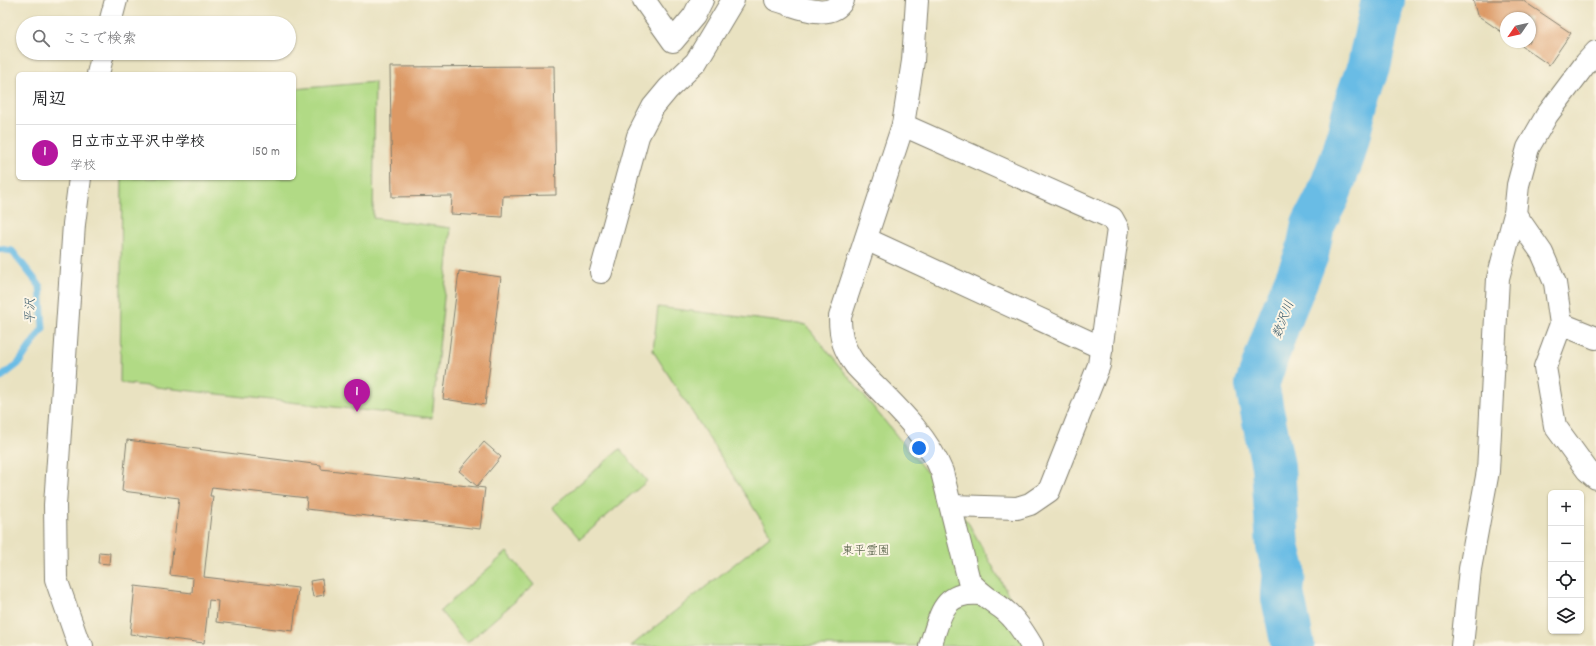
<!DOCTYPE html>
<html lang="ja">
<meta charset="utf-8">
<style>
body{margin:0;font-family:Dekko,"Klee One",sans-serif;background:#f2f2f2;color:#202124}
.controls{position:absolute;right:12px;bottom:12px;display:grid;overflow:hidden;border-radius:6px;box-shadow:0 1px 3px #0004}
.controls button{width:36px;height:36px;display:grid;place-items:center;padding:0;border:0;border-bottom:1px solid #e0e0e0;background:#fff;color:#202124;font:20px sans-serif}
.compass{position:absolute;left:1500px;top:12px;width:36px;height:36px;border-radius:50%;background:#fff;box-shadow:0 1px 3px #0004;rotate:236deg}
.you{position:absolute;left:919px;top:448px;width:14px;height:14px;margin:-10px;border:3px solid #fff;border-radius:50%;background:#1a73e8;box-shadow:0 0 0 6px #1a73e833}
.badge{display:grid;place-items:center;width:26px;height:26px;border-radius:50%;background:#b5179e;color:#fff;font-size:13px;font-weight:700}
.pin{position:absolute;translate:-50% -33px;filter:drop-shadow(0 1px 2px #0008)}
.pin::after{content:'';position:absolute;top:21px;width:14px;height:12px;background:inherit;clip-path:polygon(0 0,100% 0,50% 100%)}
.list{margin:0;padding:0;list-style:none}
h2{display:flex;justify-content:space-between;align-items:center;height:52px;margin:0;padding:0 16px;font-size:17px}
h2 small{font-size:13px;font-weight:400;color:#757577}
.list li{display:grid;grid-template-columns:26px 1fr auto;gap:12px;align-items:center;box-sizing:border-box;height:56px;padding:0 16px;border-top:1px solid #e0e0e0}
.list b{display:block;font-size:15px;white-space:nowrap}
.list p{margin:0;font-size:13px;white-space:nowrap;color:#757577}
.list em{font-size:13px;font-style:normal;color:#757577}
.icon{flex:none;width:22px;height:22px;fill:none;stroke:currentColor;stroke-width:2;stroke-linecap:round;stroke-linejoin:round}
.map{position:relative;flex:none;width:1596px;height:646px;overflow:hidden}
.search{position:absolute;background:#fff;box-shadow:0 1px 3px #0004;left:16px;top:16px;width:280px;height:44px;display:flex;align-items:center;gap:10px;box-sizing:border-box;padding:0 14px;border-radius:22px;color:#757577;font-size:15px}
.panel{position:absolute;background:#fff;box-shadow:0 1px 3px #0004;left:16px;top:72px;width:280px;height:108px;border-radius:6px}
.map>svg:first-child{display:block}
</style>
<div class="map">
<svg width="1596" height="646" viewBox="0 0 1596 646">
<rect width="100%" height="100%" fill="#fcf5e5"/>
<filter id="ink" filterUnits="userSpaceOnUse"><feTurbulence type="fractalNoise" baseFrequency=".025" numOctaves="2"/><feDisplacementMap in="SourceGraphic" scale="8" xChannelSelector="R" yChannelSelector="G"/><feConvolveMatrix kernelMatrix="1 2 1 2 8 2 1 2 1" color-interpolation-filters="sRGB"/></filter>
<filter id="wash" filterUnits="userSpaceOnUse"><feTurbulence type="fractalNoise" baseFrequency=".012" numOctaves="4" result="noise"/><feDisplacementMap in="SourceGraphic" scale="16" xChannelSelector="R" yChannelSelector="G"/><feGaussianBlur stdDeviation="0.9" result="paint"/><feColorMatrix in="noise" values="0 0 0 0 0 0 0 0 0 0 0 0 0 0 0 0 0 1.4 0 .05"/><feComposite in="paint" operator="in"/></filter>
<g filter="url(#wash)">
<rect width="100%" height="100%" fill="#e9e2c1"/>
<g fill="#b1da85" stroke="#667b50">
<polygon points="375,82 373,218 451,228 432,418 120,383 122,178 294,178 294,89"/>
<polygon points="658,307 806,325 969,524 1037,646 631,646 771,535 653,351"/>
<polygon points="620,449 647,481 580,539 552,507"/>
<polygon points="507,552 534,585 467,643 440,611"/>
</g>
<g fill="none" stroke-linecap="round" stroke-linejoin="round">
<polyline stroke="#69bce5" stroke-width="7" points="0,249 12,251 40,286 43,328 18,364 0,378"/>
<polyline stroke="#69bce5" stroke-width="44" points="1293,646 1282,593 1284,570 1278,547 1273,466 1257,385 1278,324 1307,254 1313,225 1328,196 1344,153 1357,99 1369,66 1383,0"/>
</g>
<g id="blocks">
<g fill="#dc9965">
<polygon points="1473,0 1522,0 1571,33 1549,65 1516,42 1530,42 1530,18 1506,18 1506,35 1477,15"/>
<polygon points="554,66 556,195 503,196 502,217 451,214 452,196 392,197 390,67"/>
<polygon points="459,271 501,277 485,405 443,399"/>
<polygon points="127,440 321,465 321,469 485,488 480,529 306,509 307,498 212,487 210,496 213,496 204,577 298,588 293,631 216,622 218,601 209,600 204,643 130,634 135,586 192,593 193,578 170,575 179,498 122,491"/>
<polygon points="484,442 501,457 477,486 459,471"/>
<polygon points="99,552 110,553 109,564 98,563"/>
<polygon points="322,579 324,595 313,597 310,581"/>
</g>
</g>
</g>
<g filter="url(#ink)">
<use href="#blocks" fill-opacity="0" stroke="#827f6e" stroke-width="1"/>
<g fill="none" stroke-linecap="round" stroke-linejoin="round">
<g stroke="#827f6e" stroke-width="24">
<g id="minor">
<polyline points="644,0 673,41 694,16 702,0"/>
<path d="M776 0C795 5 830 23 843 0"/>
<path d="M917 0 913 61 903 125 840 317C840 339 844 349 856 366 887 399 925 430 942 472L969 581C980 594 990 599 1003 609 1015 618 1024 633 1032 646"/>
<polyline points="110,23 116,0"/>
<polyline points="98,74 103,53"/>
<polyline points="903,125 1112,218 1118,229 1099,365 1049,491 1030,504 1017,508 951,506"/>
<polyline points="80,178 74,224 55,505 56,579 78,642 82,646"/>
<polyline points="1515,214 1542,253 1555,283 1561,324 1545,367 1555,426 1587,470 1596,478"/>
<polyline points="866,239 1102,348"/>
<polyline points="601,272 638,136 653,107 668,89 696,62 733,0"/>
<polyline points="1561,324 1596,338"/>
<path d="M930 646C941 616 941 591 980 594"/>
<polyline points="1462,646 1470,569 1488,471 1498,278 1515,214 1518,185 1528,148 1547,115 1586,63 1596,52"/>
</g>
</g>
<use href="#minor" stroke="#fff" stroke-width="22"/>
</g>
</g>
<g text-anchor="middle" stroke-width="4" stroke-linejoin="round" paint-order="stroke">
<g font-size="12" fill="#49553c" stroke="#fcf5e5">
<text x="866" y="554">東平霊園</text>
</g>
<g font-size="13" font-style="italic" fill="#3b5c6c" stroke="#fcf5e5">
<text transform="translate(29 311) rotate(-90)" y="5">平沢</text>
<text transform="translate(1282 319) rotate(-69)" y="5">数沢川</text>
</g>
</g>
</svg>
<div class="controls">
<button>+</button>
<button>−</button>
<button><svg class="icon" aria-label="locate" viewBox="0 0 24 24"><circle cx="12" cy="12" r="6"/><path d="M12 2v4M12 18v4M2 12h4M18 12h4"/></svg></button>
<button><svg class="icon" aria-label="layers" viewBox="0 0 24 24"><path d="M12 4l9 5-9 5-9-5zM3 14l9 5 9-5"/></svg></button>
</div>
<svg class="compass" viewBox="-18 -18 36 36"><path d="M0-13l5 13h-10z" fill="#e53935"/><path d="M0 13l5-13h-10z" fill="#757577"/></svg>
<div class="you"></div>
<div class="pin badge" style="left:357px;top:412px">1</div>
<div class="search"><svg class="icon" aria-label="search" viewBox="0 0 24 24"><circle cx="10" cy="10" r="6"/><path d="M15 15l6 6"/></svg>ここで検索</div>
<section class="panel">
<h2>周辺<small></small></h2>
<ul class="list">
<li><span class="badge">1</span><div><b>日立市立平沢中学校</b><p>学校</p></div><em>150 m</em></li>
</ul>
</section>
</div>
